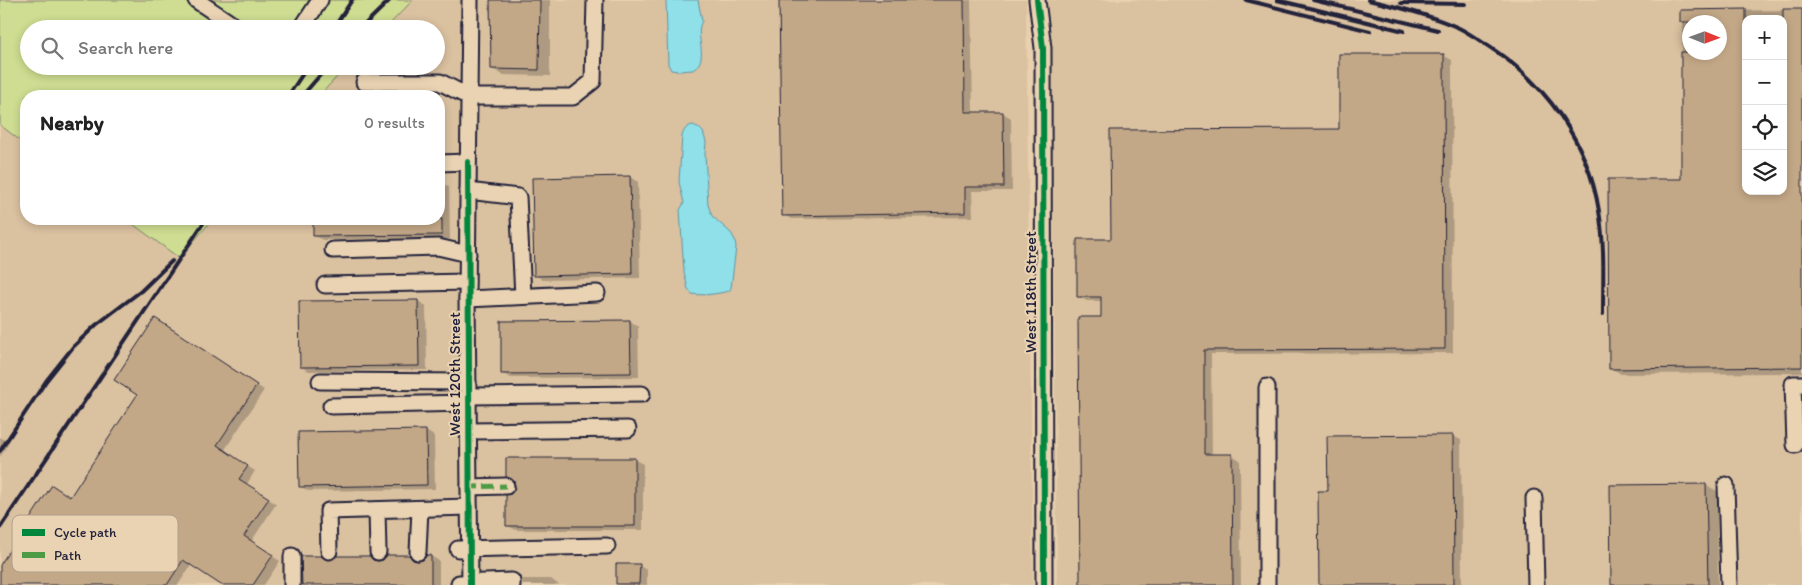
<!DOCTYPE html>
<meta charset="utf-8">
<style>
body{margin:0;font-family:Itim,sans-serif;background:#f6f6f6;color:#222}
.controls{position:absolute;right:15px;top:15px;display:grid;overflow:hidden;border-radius:10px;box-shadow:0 2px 8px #0003}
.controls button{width:45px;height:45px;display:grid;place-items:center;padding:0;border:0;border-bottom:1px solid #e0e0e0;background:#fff;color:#222;font:25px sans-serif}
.compass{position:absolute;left:1682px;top:15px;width:45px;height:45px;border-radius:50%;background:#fff;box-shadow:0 2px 8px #0003;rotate:91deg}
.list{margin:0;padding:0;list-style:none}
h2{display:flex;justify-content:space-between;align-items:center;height:65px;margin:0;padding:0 20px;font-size:21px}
h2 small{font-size:16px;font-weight:400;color:#767676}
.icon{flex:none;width:28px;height:28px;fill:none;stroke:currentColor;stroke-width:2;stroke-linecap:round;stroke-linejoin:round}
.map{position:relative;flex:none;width:1802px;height:585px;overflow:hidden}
.search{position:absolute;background:#fff;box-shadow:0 2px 8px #0003;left:20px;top:20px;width:425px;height:55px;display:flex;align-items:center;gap:12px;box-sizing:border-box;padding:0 18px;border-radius:28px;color:#767676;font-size:19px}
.panel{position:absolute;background:#fff;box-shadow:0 2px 8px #0003;left:20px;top:90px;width:425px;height:135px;border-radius:20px}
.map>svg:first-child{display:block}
</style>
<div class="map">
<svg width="1802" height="585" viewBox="0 0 1802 585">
<rect width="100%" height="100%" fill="#e9d0ae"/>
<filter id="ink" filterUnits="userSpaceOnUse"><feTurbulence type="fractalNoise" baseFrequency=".02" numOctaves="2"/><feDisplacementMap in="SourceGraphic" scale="10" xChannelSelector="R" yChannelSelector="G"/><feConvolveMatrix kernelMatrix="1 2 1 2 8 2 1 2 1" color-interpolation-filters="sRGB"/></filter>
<g filter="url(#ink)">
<g fill="#dac1a0" fill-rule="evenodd">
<polygon points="413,0 1026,0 1033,585 0,585 0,125 26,145 26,219 126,219 179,258 213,219 439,219 439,96 319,96 347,66 436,66 436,29 385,29"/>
<path d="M1047 0H1802V585H1057L1052 57ZM1746 19H1783V191H1746ZM1690 22H1720V52H1690Z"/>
</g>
<g fill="#cedd91" stroke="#788066">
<polygon points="0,0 413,0 385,29 29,29 29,66 347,66 319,96 26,96 26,145 0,125"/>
<polygon points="126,219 213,219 179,258"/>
</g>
<g fill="#8fe0e8" stroke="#6394a3">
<path d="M666 0H698L702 21C693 35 711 58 693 70L678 71 671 70 668 64Z"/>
<path d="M693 125 699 128 703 132 706 142 705 154 708 205 712 216 731 233 735 240 736 247 731 288 729 291C717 294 703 296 692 294L688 289 684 272 680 210 684 203 679 182 682 136C684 130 686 126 693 125Z"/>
</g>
<g fill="#0003" fill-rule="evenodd">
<polygon points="492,0 550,0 550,76 503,75 492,69"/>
<polygon points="781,0 971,0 973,114 1003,113 1011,118 1012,191 972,191 973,217 792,219 783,215"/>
<path d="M1802 10V373L1621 374 1611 368 1683 180 1682 11ZM1746 19H1783V191H1746ZM1690 22H1720V52H1690Z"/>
<polygon points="1443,55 1452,60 1453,353 1211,354 1212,455 1232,455 1240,460 1241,585 1081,585 1102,318 1102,301 1087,301 1079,297 1112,240 1340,130"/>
<polygon points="630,177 638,182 640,278 543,280 535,275"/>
<polygon points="439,182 449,187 450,239 323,240 314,236 314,219 439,219"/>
<polygon points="418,301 426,306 427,370 309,371 301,367"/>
<polygon points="630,321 638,326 639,377 511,378 503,374"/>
<polygon points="163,324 264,390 224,451 255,471 247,484 276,504 251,542 280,561 264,585 223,585 192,564 178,585 0,585 0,567 71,498 138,394"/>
<polygon points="426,431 434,436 435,489 308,491 300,486 299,433"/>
<polygon points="1453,436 1461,440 1462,585 1320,585 1329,492"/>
<polygon points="0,437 9,443 0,457"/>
<polygon points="635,460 643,464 643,530 516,530 508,526 512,495 517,486"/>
<polygon points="1706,485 1717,491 1718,585 1612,585"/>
<polygon points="409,556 418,563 431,556 439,561 439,585 303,585 329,562 369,557 378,562"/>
<polygon points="639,566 647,570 647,585 620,585 617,583"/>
<polygon points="522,579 551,579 559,585 523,585"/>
</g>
<g fill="#c3a887" stroke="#22223b">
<polygon points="490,0 540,0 539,70 491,69"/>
<polygon points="779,0 964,0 965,112 1003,112 1004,187 965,187 965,213 782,216"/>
<polygon points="1746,9 1746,191 1783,191 1783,9 1802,9 1802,367 1609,369 1608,179 1681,179 1681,52 1720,52 1720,22 1680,22 1680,10"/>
<polygon points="1339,54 1444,54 1445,349 1204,350 1204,454 1232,454 1233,585 1080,585 1078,317 1101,317 1101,297 1077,297 1077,239 1111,239 1110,130 1339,129"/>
<polygon points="630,176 632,274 534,276 532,178"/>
<polygon points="313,219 442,219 442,235 313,236"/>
<polygon points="418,300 419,366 300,367 299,301"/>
<polygon points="155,318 257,385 217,445 248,466 239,479 269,498 244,536 273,555 253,585 221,585 183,560 167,585 0,585 0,565 52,485 70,497 137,395 114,380"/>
<polygon points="630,320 631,373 501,374 501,321"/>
<polygon points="426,430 427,485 299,487 298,432"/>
<polygon points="1453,435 1454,585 1319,585 1318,491 1328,491 1327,436"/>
<polygon points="506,458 635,458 635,526 506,526 506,495 511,494 515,486 514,481 506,477"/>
<polygon points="1706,484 1708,585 1611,585 1610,485"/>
<polygon points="387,555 409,555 413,560 418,561 423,560 427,555 431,555 431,585 302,585 301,556 321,556 329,560 337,556 370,556 373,560 378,561 383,560"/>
<polygon points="616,564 640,564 639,584 616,584"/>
</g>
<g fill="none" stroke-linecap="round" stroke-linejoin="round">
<g stroke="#22223b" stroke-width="19">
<g id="minor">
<polyline points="196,0 239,29"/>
<polyline points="1037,0 1043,48 1044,585"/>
<polyline points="301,29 320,0"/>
<polyline points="364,82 440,82 469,97 573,97 593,81 595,0"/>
<polyline points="439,163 468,162"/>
<polyline points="468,191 518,197 523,296"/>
<polyline points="333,250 438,247 468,254"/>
<polyline points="325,285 467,282"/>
<polyline points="467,299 597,293"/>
<polyline points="320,381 468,382"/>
<polyline points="1267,387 1267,585"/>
<polyline points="468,396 642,394"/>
<polyline points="331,406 468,403"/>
<polyline points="468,431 628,429"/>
<polyline points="1795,445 1793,384 1802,384"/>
<polyline points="1726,485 1729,585"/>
<polyline points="469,487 506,486"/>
<polyline points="1534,498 1536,585"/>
<polyline points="377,510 378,552"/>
<polyline points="458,549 607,546"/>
<polyline points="329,551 328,511 469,507"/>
<polyline points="418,552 420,509"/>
<polyline points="292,556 292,585"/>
<polyline points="459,583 512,581 512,585"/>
<polyline points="470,585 467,299 470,0"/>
</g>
</g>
<use href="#minor" stroke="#ead3b3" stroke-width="15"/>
<g stroke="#22223b" stroke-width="4">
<polyline points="1246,0 1370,31"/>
<polyline points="1277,0 1404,31"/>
<polyline points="1313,0 1438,30"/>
<path d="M1368 0C1399 7 1430 15 1459 28 1469 33 1479 40 1488 46 1546 83 1588 142 1599 211 1605 245 1603 280 1603 314"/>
<polyline points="1401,3 1465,4"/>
<polyline points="333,29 352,0"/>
<polyline points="360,29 390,0"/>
<polyline points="288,96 308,66"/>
<polyline points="302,96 328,66"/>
<polyline points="0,451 46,381 73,347 96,325 141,291 172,261"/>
<polyline points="0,528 206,219"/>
</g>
<polyline stroke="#4d9b45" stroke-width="5" stroke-dasharray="10 5" stroke-linecap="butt" points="469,487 506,486"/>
<g stroke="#ead3b3" stroke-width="9">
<g id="cycleway">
<polyline points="1037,0 1043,48 1044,585"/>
<polyline points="468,162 470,585"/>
</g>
</g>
<use href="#cycleway" stroke="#00873e" stroke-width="6"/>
</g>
</g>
<g text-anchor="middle" stroke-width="4" stroke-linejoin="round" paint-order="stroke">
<g font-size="16" fill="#22223b" stroke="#ead3b3">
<text transform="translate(1030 292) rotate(-90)" y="6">West 118th Street</text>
<text transform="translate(454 374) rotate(-90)" y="6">West 120th Street</text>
</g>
</g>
<rect x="12" y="515" width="166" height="57" rx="8" fill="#ead3b3" stroke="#ae9e8f" stroke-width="1"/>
<rect x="22" y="529" width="23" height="7" fill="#00873e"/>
<rect x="22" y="552" width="23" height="6" fill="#4d9b45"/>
<g font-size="14" fill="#22223b">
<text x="54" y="537">Cycle path</text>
<text x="54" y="560">Path</text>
</g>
</svg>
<div class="controls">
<button>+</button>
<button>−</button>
<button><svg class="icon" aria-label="locate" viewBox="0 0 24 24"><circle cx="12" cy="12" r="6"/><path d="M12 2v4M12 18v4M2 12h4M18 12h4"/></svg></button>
<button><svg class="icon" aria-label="layers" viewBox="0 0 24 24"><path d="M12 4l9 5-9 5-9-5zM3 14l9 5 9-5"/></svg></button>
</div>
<svg class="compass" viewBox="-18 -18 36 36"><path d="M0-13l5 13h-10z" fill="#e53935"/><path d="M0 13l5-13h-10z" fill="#767676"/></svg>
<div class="search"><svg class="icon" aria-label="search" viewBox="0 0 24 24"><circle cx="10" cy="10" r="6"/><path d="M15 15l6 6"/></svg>Search here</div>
<section class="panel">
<h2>Nearby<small>0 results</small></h2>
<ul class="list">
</ul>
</section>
</div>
